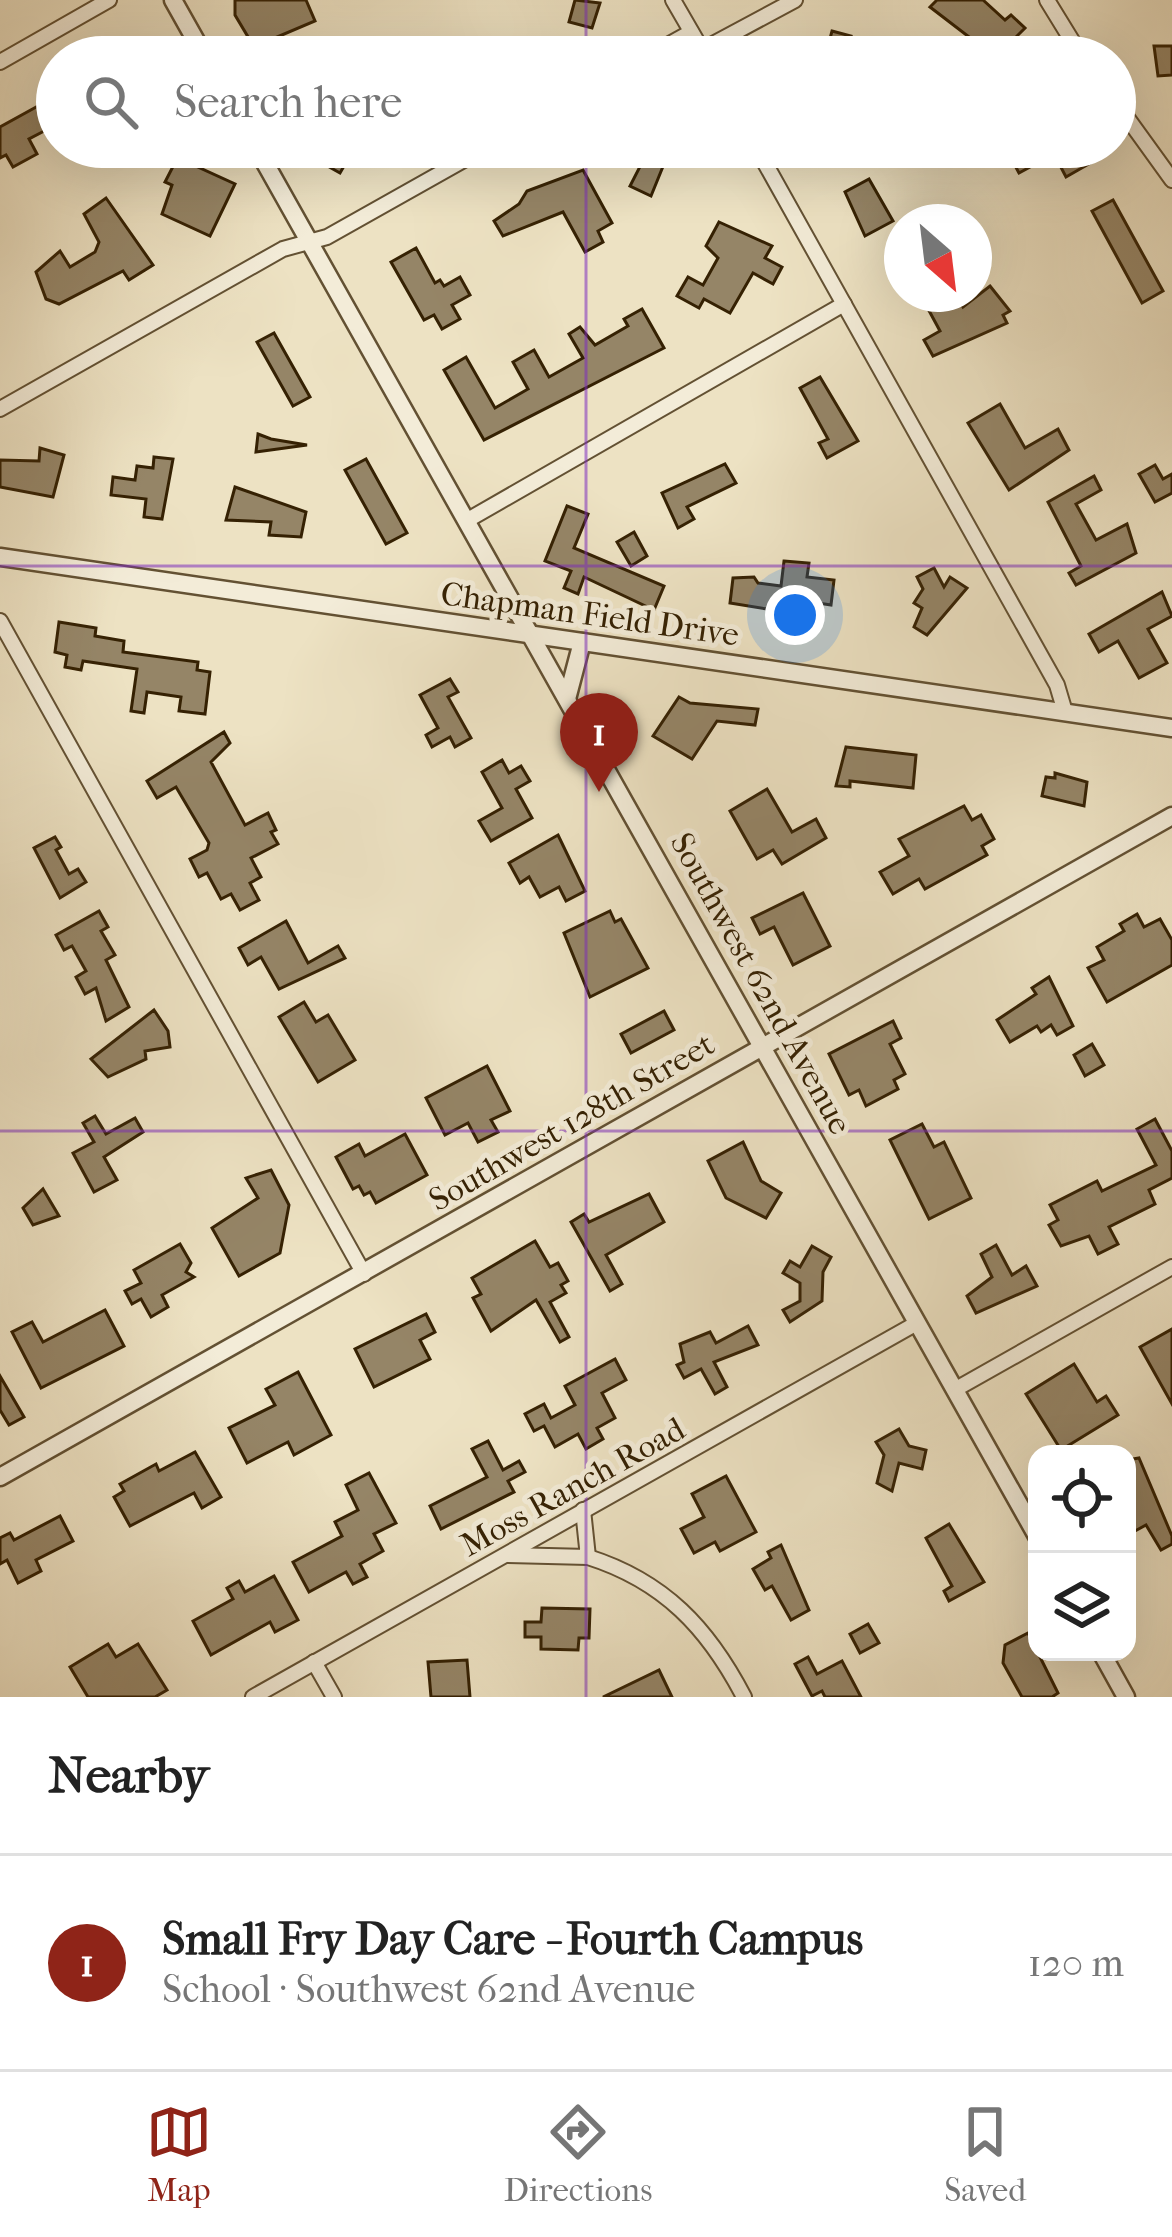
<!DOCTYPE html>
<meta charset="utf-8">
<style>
body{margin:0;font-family:"IM FELL French Canon",serif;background:#f6f6f6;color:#222}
.controls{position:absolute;right:36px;bottom:36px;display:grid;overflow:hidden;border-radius:24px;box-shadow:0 12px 48px #0002}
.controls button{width:108px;height:108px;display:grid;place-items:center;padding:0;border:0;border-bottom:3px solid #e0e0e0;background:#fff;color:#222;font:60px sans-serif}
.compass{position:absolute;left:884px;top:204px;width:108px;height:108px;border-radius:50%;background:#fff;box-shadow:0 12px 48px #0002;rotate:152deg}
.you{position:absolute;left:795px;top:615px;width:42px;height:42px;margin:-30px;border:9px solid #fff;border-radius:50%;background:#1a73e8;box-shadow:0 0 0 18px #1a73e833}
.badge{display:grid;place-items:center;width:78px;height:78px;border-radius:50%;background:#8f2418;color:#fff;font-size:39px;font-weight:700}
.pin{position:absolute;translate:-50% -99px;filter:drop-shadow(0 3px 6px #0008)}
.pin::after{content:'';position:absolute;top:63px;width:42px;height:36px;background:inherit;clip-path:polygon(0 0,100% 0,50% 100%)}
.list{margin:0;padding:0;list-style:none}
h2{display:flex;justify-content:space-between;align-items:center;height:156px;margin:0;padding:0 48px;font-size:51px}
h2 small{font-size:39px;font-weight:400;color:#767676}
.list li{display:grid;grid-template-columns:78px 1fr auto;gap:36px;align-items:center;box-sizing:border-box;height:216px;padding:0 48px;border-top:3px solid #e0e0e0}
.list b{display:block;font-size:45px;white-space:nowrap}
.list p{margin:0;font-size:39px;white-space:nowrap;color:#767676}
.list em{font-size:39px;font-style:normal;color:#767676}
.icon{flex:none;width:66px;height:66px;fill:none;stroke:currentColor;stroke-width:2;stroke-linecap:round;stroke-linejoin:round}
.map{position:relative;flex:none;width:1172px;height:1697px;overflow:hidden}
.search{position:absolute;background:#fff;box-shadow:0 12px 48px #0002;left:36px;right:36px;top:36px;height:132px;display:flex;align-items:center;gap:30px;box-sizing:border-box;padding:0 42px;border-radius:66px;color:#767676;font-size:45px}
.sheet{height:372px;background:#fff}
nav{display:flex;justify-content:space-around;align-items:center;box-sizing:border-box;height:168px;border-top:3px solid #e0e0e0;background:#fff;font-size:33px;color:#767676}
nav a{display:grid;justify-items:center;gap:6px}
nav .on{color:#8f2418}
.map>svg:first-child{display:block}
</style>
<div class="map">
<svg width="1172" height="1697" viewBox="0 0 1172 1697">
<rect width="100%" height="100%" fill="#ede2c3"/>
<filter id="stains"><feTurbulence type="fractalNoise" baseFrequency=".00167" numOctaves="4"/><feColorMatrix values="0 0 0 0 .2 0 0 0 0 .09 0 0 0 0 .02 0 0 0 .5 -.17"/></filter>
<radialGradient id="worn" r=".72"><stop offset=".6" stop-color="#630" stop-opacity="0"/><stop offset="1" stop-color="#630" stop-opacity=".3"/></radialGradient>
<g fill="#958567" stroke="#352103" stroke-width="3">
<polygon points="235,0 306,0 315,21 277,37 288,57 260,57 235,15"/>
<polygon points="575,0 600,3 592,28 569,22"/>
<polygon points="937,0 983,0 1005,20 1011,15 1025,28 997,56 973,55 973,40 930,7"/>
<polygon points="832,31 851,36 845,57 825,57"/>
<polygon points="483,39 494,42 503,57 452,57"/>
<polygon points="1154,46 1172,46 1172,75 1158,76"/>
<polygon points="38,106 50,128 29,139 37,154 13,167 6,155 0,158 0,127"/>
<polygon points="322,147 355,147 340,173 315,159"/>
<polygon points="650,147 679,147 664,164 651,196 630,186"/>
<polygon points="1014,147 1086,147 1094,161 1066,177 1054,154 1019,173 1007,151"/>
<polygon points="182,149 202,159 198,167 235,184 210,236 162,214 172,185 165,182"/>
<polygon points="583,170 612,223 598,231 603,242 585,252 563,212 503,236 494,221 519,204 527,191"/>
<polygon points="869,179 893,221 865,236 845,192"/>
<polygon points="106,198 153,265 129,280 123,271 59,304 46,299 36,272 60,251 70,267 95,252 99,242 84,214"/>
<polygon points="1113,200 1163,291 1142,303 1092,211"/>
<polygon points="719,222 772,246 765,258 782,267 773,284 753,273 730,313 704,299 699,308 677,296 688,277 703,285 718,258 706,246"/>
<polygon points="416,248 435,283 440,280 444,286 460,277 470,295 452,305 460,319 442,329 434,315 424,320 391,262"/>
<polygon points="990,286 1010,311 1003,315 1007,323 933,356 924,340 940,331 920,294 956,294 963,307"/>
<polygon points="642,309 664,348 484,440 444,370 466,357 495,408 528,389 513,362 534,350 549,377 583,358 569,334 580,327 595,345 628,326 624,319"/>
<polygon points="274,333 310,397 293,406 257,342"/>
<polygon points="820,377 858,441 827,458 819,443 828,439 800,388"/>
<polygon points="1000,404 1025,448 1058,429 1069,450 1009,490 968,423"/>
<polygon points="258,434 271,439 307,445 256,452"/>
<polygon points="40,448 64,455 53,497 0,487 0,460 39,461"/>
<polygon points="154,457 173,459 162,519 144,517 146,499 111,495 113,477 135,480 137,466 153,468"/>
<polygon points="366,459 407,533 386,544 345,470"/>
<polygon points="725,464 736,483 687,507 694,519 678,528 662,493"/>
<polygon points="1155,465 1163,479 1172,474 1172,493 1155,502 1139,474"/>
<polygon points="1094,476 1101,490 1076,504 1096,540 1127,524 1136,553 1076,585 1069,573 1081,566 1048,502"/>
<polygon points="235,487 306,512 301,537 269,535 271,522 226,520"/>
<polygon points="567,506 588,514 574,548 664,586 654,610 584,577 578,594 564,588 571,571 545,561"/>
<polygon points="634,532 647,556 631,566 617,542"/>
<polygon points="784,561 809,563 807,577 834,580 831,605 805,601 804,615 730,603 733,578 754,577 758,583 781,586"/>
<polygon points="934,568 944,587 950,577 967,588 927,635 914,627 922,608 914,603 923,589 917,577"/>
<polygon points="1162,592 1172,616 1148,629 1167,663 1139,678 1118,641 1099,652 1089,634"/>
<polygon points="59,622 96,628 95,636 124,641 123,652 198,662 197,670 210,672 205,714 179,711 181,697 147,692 144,713 131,711 137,669 83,661 81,670 65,667 67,655 55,652"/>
<polygon points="450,679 458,692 448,697 471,738 455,747 450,737 432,747 426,735 438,728 420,695"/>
<polygon points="679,697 690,703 758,709 755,725 717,721 692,759 653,736"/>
<polygon points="224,732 230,743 211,762 245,825 268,813 276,830 271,832 278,844 251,858 261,877 250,883 259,900 240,910 231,894 221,899 207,873 199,877 190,859 207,850 209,843 176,787 157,798 147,781"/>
<polygon points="846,747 916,755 913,788 850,781 850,787 836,786"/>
<polygon points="502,760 509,773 521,766 530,781 516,789 532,818 491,841 479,821 502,808 482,772"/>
<polygon points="1055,773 1087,782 1084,806 1042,796 1046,777 1055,778"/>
<polygon points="767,789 792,832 816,819 826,838 782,864 773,850 757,859 730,811"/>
<polygon points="964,806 972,820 981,815 994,839 982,846 987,855 925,889 919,879 893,894 880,872 909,856 899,839"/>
<polygon points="558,835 585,891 566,901 559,887 540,897 529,877 520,883 509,863"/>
<polygon points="55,837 61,847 56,850 69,874 78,869 86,882 60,898 34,848"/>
<polygon points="803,893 830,946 793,965 774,927 760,934 752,918"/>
<polygon points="99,911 108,927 101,931 115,955 106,960 129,1007 106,1021 96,988 85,994 76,977 86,971 72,946 64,950 56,935"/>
<polygon points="610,911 615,922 621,919 648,968 590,997 564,933"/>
<polygon points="1137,914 1144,927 1160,919 1172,940 1172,965 1107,1002 1088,968 1104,960 1097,947 1124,931 1120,924"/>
<polygon points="286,921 308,963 338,946 345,958 279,989 261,957 248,965 239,948"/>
<polygon points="1049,977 1073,1026 1057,1035 1051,1025 1041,1032 1037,1026 1010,1042 997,1020 1036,994 1032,988"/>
<polygon points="304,1002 316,1022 328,1015 355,1060 318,1082 279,1017"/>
<polygon points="154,1010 168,1031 170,1047 145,1051 146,1059 108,1077 91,1059"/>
<polygon points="664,1011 674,1030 631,1053 621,1034"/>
<polygon points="893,1021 901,1038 890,1044 905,1074 894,1080 898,1089 866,1106 859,1090 849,1095 829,1054"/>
<polygon points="1092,1044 1104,1065 1085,1076 1074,1055"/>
<polygon points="487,1066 510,1111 491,1120 498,1132 478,1142 468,1123 445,1135 426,1098"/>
<polygon points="95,1116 106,1134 135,1118 143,1132 104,1157 117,1180 94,1192 73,1153 94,1142 83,1123"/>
<polygon points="1155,1119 1172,1151 1172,1178 1149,1190 1155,1204 1109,1227 1118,1244 1098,1254 1089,1236 1061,1246 1049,1225 1058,1220 1050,1205 1097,1181 1102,1191 1156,1165 1137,1129"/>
<polygon points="922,1124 934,1147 944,1142 971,1198 929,1219 890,1140"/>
<polygon points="405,1134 427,1175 376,1203 370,1192 364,1195 359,1186 353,1189 336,1157 359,1144 365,1156"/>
<polygon points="743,1142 761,1181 781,1193 766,1218 726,1198 708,1161"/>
<polygon points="271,1170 289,1205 280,1253 239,1276 212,1228 258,1198 246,1178"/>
<polygon points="43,1189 59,1216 33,1225 23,1208"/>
<polygon points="649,1194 664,1222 606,1255 622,1284 610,1291 571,1222 584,1214 589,1222"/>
<polygon points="535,1241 550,1267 558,1263 568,1281 561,1285 566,1293 550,1302 569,1337 560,1342 536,1300 491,1331 473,1298 481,1294 472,1278"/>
<polygon points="180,1244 191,1263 186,1272 194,1277 162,1295 168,1307 151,1317 141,1299 132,1304 125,1291 141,1283 134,1270"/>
<polygon points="996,1245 1012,1275 1026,1266 1037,1286 976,1313 967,1296 992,1277 981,1254"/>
<polygon points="812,1246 831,1257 823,1272 822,1301 790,1322 783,1310 800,1301 800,1283 783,1273 790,1261 800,1267"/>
<polygon points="105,1310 124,1346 41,1388 12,1332 32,1322 43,1342"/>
<polygon points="426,1314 435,1332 420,1340 430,1359 374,1387 355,1349"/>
<polygon points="748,1326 758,1345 714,1362 727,1387 715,1394 701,1369 684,1378 677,1365 684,1362 680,1344 710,1332 716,1343"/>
<polygon points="1172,1329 1172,1404 1140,1347"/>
<polygon points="615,1359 626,1380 602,1393 615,1418 597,1428 603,1439 586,1449 578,1434 555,1447 544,1426 534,1431 525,1414 544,1404 551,1418 575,1405 565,1386"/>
<polygon points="1074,1364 1097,1402 1106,1396 1118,1415 1061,1450 1026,1394"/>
<polygon points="298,1372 331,1435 294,1455 288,1442 247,1463 229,1428 275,1405 266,1389"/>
<polygon points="0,1376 24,1417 9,1425 0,1410"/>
<polygon points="899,1429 909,1446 926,1450 922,1469 899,1463 892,1491 877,1483 884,1455 876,1442"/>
<polygon points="488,1441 503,1470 519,1461 525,1472 508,1481 514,1492 441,1529 430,1506 487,1477 472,1449"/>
<polygon points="195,1452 221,1497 202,1508 194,1493 130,1526 114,1497 124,1491 120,1484 156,1464 159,1471"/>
<polygon points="1139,1458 1172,1536 1172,1544 1161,1550 1146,1525 1135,1531 1127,1515 1127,1460"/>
<polygon points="369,1473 396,1523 374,1534 383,1551 360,1564 367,1577 353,1584 346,1572 309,1592 293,1562 342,1536 335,1522 358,1510 346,1485"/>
<polygon points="726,1476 756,1532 720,1551 715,1542 694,1553 681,1529 704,1517 692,1494"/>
<polygon points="60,1516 73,1541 36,1560 41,1571 18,1583 7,1560 0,1564 0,1538 10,1533 14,1540"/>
<polygon points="949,1524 984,1582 949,1601 944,1591 952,1586 926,1538"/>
<polygon points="781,1545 809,1610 791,1620 772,1586 765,1590 753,1569 771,1558 768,1552"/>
<polygon points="274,1576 298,1620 275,1632 270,1622 211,1655 193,1621 233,1599 227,1588 239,1581 245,1592"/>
<polygon points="542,1608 590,1609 589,1638 579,1638 578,1650 541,1649 541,1637 525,1637 525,1622 541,1622"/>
<polygon points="868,1624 879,1643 860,1653 850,1634"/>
<polygon points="1028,1633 1058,1693 1052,1697 1022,1697 1003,1663 1005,1645"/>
<polygon points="108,1644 116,1657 138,1644 167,1690 155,1697 88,1697 70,1667"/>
<polygon points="808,1657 817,1674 842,1661 861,1697 825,1697 822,1691 812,1696 795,1664"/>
<polygon points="467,1660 470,1697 431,1697 428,1662"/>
<polygon points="659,1670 672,1697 603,1697"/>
</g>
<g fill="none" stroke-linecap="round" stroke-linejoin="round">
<g stroke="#635133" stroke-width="18">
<g id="minor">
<polyline points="673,0 706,57"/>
<polyline points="1047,0 1082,57"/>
<polyline points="702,50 795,0"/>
<polyline points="646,57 691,32"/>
<polyline points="0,62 109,0"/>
<polyline points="1115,101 1172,180"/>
<polyline points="756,147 1057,685 1065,712"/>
<polyline points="0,409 283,249 327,237 487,147"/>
<polyline points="466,521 844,304"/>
<polyline points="0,621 364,1274"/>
<polyline points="956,1389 1172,1267"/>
<polyline points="508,1555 588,1557 583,1510"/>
<path d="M588 1557C664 1581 708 1628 744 1697"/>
<polyline points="314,1662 334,1697"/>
<polyline points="253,1697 917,1323"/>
</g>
</g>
<g stroke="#635133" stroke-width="21">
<g id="tertiary">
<polyline points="173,0 205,57"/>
<polyline points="256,147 1037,1536"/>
<polyline points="0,557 1172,728"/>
<polyline points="567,699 582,642"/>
<polyline points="0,1477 1172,816"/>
<polyline points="1101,1652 1126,1697"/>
</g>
</g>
<use href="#minor" stroke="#f3ecd8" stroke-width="14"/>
<use href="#tertiary" stroke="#f3ecd8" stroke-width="16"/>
</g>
<path fill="none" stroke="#7b2cbf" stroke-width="3" stroke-opacity="0.55" d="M586 0V57M586 147V1697M0 566H1172M0 1131H1172"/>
<g text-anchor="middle" stroke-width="10" stroke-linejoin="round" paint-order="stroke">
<g font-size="33" fill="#352103" stroke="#f3ecd8">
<text transform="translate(590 613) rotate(8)" y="12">Chapman Field Drive</text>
<text transform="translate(762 983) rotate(61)" y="12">Southwest 62nd Avenue</text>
<text transform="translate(571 1121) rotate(-30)" y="12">Southwest 128th Street</text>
<text transform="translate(572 1486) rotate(-29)" y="12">Moss Ranch Road</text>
</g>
</g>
<rect width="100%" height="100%" filter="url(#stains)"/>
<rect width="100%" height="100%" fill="url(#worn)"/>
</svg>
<div class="controls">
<button><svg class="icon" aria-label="locate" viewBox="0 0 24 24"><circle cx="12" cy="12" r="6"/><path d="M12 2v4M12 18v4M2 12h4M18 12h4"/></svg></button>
<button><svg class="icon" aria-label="layers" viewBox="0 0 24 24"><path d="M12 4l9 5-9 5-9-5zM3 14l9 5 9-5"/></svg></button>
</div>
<svg class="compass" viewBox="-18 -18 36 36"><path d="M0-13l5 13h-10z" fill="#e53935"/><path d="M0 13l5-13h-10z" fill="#767676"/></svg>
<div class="you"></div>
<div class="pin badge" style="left:599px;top:792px">1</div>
<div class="search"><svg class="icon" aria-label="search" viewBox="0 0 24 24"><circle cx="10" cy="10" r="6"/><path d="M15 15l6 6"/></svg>Search here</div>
</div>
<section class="sheet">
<h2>Nearby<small></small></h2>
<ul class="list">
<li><span class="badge">1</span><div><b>Small Fry Day Care - Fourth Campus</b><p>School · Southwest 62nd Avenue</p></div><em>120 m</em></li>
</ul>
</section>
<nav>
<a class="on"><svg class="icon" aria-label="map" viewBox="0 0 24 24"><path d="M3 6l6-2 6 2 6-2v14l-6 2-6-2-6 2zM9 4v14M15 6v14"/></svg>Map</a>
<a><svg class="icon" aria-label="directions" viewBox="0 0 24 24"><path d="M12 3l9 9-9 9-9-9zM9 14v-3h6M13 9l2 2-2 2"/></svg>Directions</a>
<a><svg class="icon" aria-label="saved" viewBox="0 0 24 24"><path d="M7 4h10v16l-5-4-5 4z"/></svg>Saved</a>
</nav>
